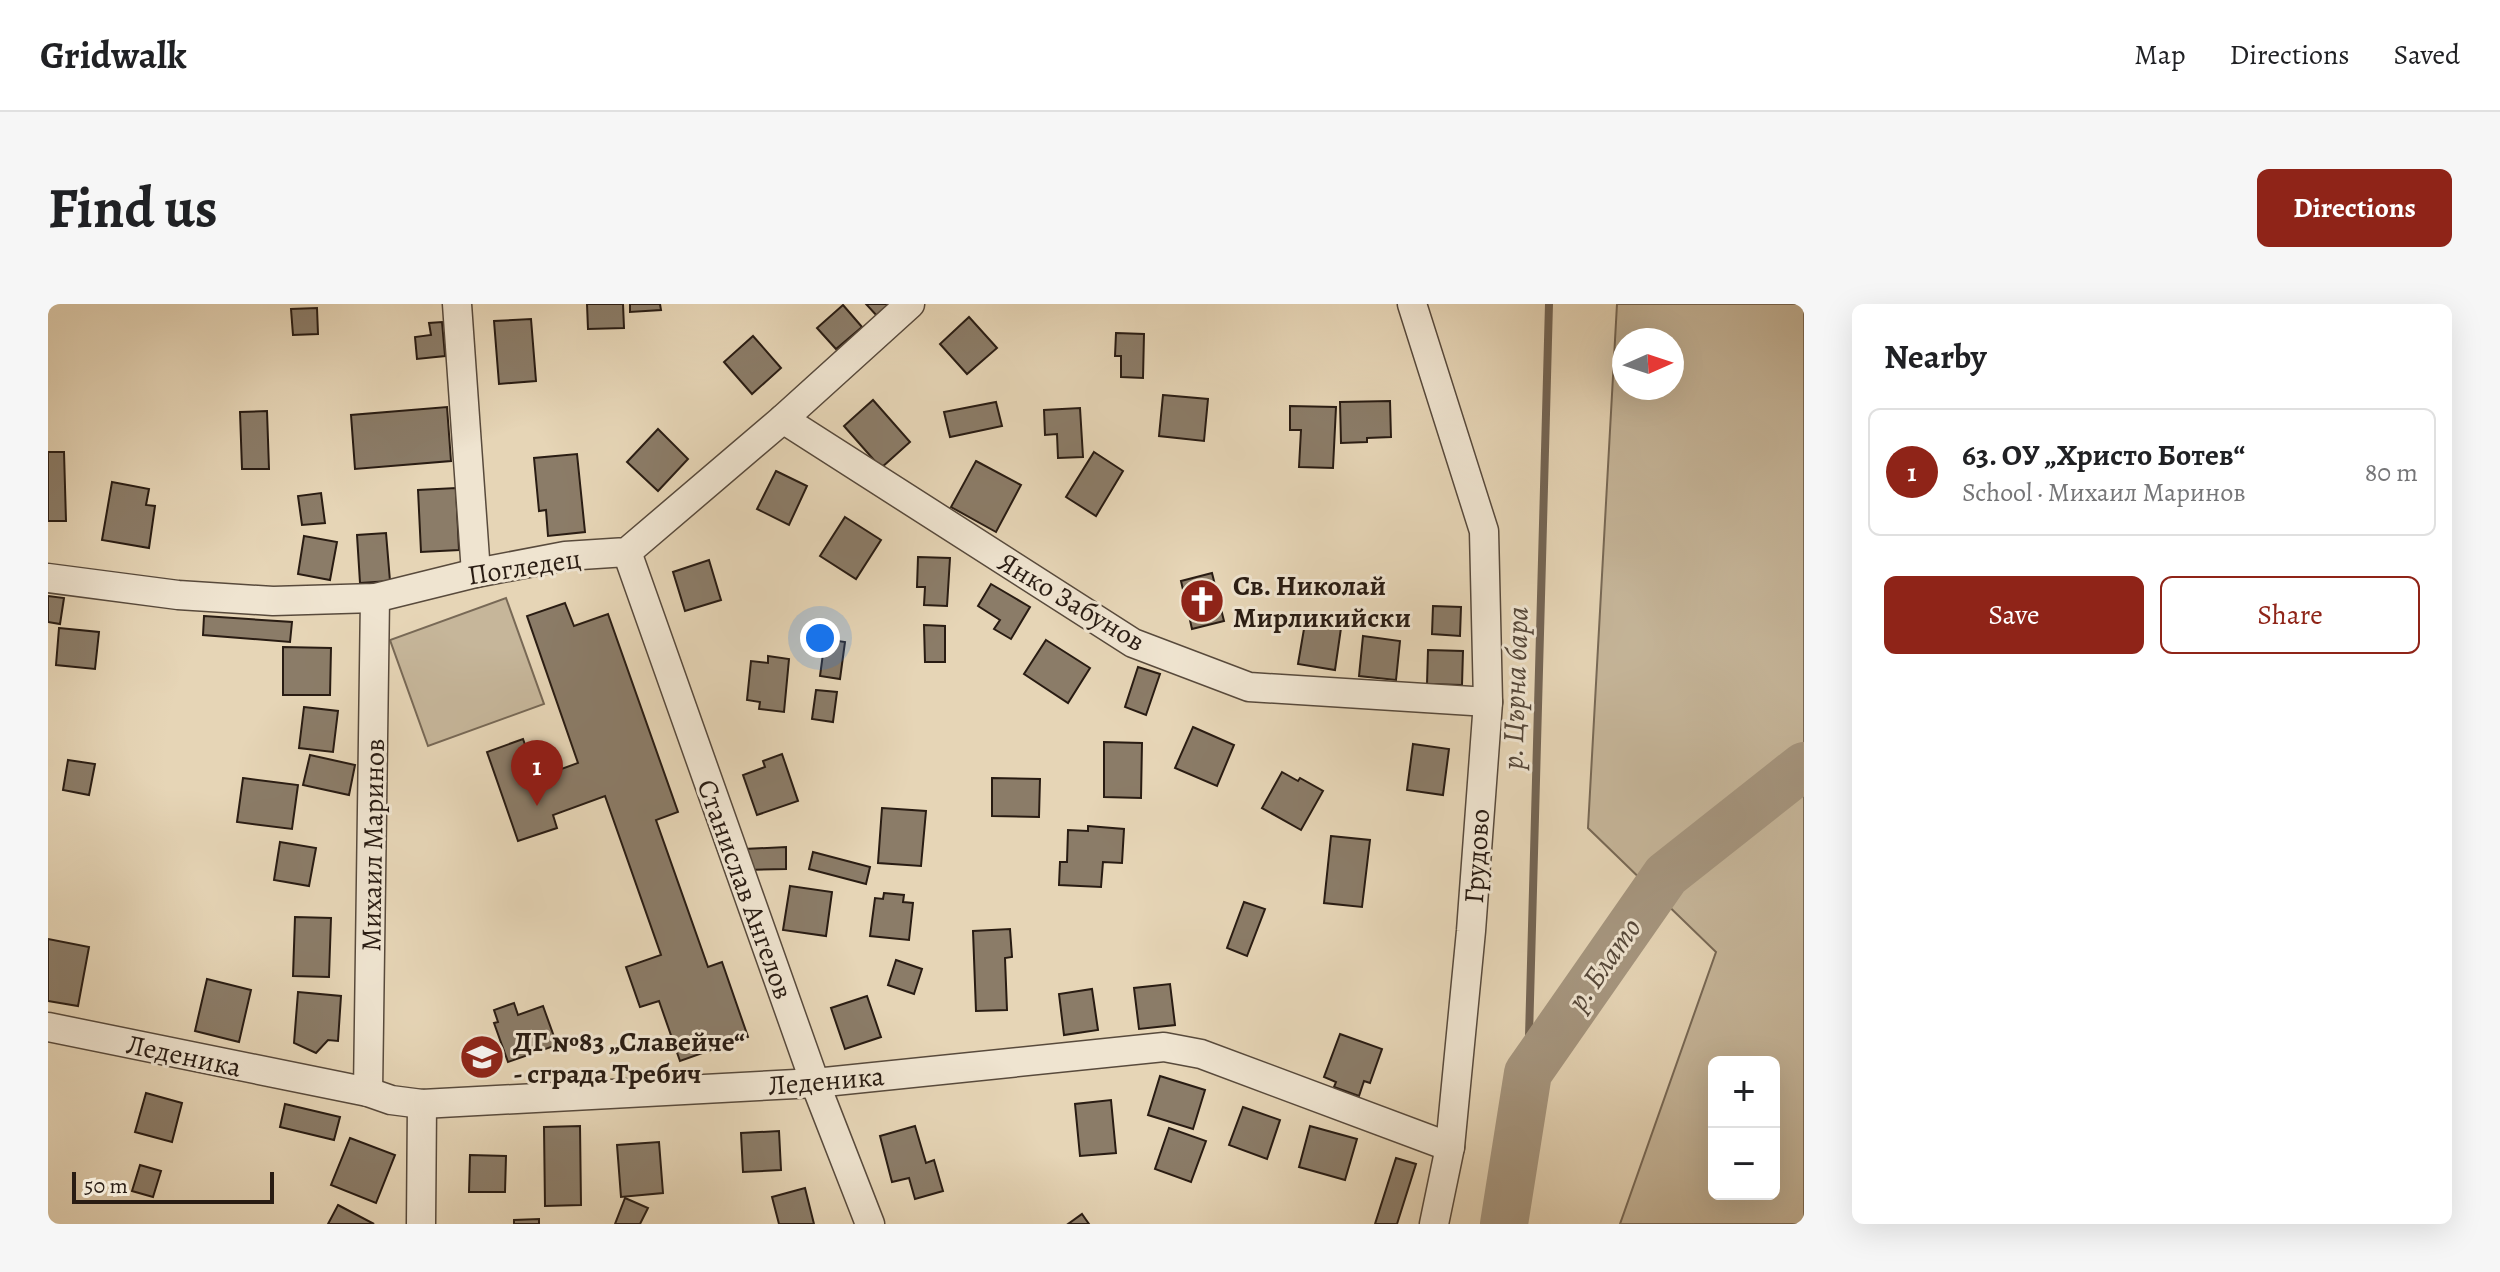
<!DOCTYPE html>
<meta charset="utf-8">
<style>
body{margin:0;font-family:Alegreya,serif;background:#f6f6f6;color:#202124}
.controls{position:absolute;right:24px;bottom:24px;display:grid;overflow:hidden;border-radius:12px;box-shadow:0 8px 32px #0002}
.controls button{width:72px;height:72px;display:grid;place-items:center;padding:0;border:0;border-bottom:2px solid #e0e0e0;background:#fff;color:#202124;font:40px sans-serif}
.compass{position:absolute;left:1564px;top:24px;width:72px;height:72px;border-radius:50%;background:#fff;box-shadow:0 8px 32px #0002;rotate:87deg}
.scale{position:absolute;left:24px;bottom:20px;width:202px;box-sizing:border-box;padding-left:8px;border:4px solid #291c13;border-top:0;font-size:22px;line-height:28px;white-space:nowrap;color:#291c13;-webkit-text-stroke:6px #efe4d0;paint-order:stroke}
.you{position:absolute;left:772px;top:334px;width:28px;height:28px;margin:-20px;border:6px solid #fff;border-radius:50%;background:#1a73e8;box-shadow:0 0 0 12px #1a73e833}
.badge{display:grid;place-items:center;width:52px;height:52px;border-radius:50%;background:#8f2418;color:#fff;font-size:26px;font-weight:700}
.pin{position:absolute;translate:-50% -66px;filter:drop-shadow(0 2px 4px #0008)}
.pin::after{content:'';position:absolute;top:42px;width:28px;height:24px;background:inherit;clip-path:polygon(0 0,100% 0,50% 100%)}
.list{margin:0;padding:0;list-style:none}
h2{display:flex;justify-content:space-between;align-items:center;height:104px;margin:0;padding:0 32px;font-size:34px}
h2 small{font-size:26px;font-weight:400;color:#757577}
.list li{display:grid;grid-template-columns:52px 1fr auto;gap:24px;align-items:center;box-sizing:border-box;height:128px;margin:0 16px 16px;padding:0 16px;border:2px solid #e0e0e0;border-radius:12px}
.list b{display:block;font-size:30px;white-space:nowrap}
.list p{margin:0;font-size:26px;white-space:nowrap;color:#757577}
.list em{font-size:26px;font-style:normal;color:#757577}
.actions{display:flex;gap:16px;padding:24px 32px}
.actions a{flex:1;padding:18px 0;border:2px solid #8f2418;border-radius:12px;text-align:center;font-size:28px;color:#8f2418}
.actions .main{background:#8f2418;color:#fff}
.map{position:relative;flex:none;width:1756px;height:920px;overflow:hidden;border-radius:12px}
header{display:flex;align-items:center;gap:48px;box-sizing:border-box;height:112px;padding:0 40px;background:#fff;border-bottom:2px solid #e0e0e0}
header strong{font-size:38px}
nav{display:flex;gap:44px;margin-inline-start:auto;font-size:28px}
.intro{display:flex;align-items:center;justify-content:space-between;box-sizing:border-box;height:192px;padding:0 48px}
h1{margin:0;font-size:56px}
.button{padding:20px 36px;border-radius:12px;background:#8f2418;color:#fff;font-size:28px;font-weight:700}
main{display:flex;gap:48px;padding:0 48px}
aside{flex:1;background:#fff;border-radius:12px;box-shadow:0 8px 32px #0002}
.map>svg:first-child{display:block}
</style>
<header>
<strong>Gridwalk</strong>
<nav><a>Map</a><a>Directions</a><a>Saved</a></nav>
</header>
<div class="intro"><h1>Find us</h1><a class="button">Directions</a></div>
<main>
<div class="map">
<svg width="1756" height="920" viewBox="0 0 1756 920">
<rect width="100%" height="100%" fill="#e6d5b6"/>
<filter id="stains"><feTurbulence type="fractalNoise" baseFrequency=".0025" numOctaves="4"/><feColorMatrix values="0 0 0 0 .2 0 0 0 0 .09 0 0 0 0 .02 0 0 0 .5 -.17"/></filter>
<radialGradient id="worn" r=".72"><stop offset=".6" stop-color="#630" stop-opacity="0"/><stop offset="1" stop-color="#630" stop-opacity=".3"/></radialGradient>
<g fill="#c6b69a" stroke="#786956" stroke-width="2" fill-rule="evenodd">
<path d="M1569 0H1756V920H1572L1668 648 1540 524ZM1576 36H1624V84H1576ZM1666 758H1726V890H1666Z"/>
<polygon points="458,294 496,400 380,442 342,336"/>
</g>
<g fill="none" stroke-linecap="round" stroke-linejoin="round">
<polyline stroke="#746554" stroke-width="8" points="1480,769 1501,0"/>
<polyline stroke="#a6967f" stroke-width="48" points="1456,920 1480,769 1618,571 1756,462"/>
</g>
<g fill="#8b7c68" stroke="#291c13" stroke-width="2">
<polygon points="539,0 575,0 576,24 540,25"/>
<polygon points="582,0 612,0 613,6 582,8"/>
<polygon points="818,0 844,0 830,13"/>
<polygon points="795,1 814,23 788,45 769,24"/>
<polygon points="269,4 270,30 245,31 243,5"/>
<polygon points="921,13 949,44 919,70 892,40"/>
<polygon points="483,15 488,77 451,80 446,17"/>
<polygon points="394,18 397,52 369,55 367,33 383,31 381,19"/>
<polygon points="1068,29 1096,30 1095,74 1073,73 1073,52 1067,52"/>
<polygon points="705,32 733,64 704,90 676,58"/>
<polygon points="1115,91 1160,95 1156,137 1111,132"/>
<polygon points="825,96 862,138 833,164 796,122"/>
<polygon points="1342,97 1343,133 1319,134 1319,138 1293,139 1292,98"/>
<polygon points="948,98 954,122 902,133 896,108"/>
<polygon points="1242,102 1288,103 1285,164 1251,163 1253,126 1242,126"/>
<polygon points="399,103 403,157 307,165 303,111"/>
<polygon points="1032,104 1035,153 1010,154 1009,130 997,131 996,106"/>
<polygon points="219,107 221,165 194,165 192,108"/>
<polygon points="610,125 640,155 610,187 579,158"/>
<polygon points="0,148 16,148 18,217 0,217"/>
<polygon points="1046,148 1075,167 1048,212 1018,193"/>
<polygon points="529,150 537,228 500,232 498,206 491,207 486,154"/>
<polygon points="928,157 973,181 948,228 903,203"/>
<polygon points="728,167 759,182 741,221 709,205"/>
<polygon points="64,178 101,185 98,201 107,202 101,244 54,236"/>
<polygon points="408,184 411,246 373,248 370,186"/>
<polygon points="273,189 277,219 254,221 250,192"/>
<polygon points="797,213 833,236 808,275 772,252"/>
<polygon points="338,229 342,277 312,279 309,231"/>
<polygon points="256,232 289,238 282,276 250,270"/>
<polygon points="870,253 902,254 899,302 876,301 877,283 869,283"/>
<polygon points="661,256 673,296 637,307 625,268"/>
<polygon points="1164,269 1176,317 1144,325 1133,277"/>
<polygon points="943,280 982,303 963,335 946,325 952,316 930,302"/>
<polygon points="0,292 16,294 12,320 0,318"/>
<polygon points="517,299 526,322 560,310 630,508 608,516 660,663 674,658 700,733 632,757 611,697 592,703 578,663 613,651 557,492 505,511 509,524 470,537 439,448 475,435 489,474 530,459 479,312"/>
<polygon points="1385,302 1413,303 1412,332 1384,330"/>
<polygon points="156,312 244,318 242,338 155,331"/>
<polygon points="1257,319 1293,324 1287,366 1250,360"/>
<polygon points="876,321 897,322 897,358 877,358"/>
<polygon points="11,324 51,328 47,365 8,361"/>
<polygon points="1315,332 1352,337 1348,376 1311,372"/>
<polygon points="777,335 797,338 792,375 772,372"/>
<polygon points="998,336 1042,364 1020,399 976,370"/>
<polygon points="235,343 283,344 282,391 235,391"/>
<polygon points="1380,346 1415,347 1414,381 1379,380"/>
<polygon points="720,352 741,355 736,408 711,405 712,398 699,396 703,357 720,359"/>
<polygon points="1090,363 1112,370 1098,411 1077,403"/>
<polygon points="768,386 789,388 785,418 764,415"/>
<polygon points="256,403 290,407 285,448 251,444"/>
<polygon points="1145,423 1186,441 1169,482 1127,464"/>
<polygon points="1056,438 1094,439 1093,494 1056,493"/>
<polygon points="1365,440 1401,445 1395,491 1359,486"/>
<polygon points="734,450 750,497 709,511 695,471 717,463 715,457"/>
<polygon points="262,451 307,461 301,491 255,481"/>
<polygon points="20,456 47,460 41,491 15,486"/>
<polygon points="1234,468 1250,477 1252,474 1275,487 1253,526 1214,504"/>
<polygon points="195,474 250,481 244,525 189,518"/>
<polygon points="944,474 992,475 991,513 944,512"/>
<polygon points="834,504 878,507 873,562 830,559"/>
<polygon points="1040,522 1076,525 1074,559 1055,558 1053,583 1011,581 1012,558 1019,558 1020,526 1040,527"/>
<polygon points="1283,532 1322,536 1314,603 1276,599"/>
<polygon points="232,538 268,544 261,582 226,576"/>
<polygon points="738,543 738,565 697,566 696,545"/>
<polygon points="765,548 822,563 818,580 761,565"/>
<polygon points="742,582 784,588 778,632 735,626"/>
<polygon points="836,589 856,591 855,598 865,599 861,636 822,632 827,594 835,595"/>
<polygon points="1196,598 1217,605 1199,652 1179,644"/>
<polygon points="247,613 283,614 281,673 245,672"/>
<polygon points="962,625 964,653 957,654 959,706 928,707 925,627"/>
<polygon points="0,635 41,643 30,702 0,697"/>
<polygon points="848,656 874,665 866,690 840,681"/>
<polygon points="159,675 203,686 191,738 147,727"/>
<polygon points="1122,680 1127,721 1091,725 1086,684"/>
<polygon points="1044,685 1050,726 1016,731 1011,690"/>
<polygon points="250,688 293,692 290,737 280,736 268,749 246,739"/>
<polygon points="819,692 833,733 797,745 783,704"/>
<polygon points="466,699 470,711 495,702 509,741 460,758 446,719 450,718 446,706"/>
<polygon points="1292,730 1334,745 1322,779 1316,777 1311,792 1286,783 1288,778 1276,773"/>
<polygon points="1112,772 1157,786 1145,825 1100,811"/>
<polygon points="98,789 134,799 124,838 87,828"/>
<polygon points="1063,796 1068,849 1032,852 1027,800"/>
<polygon points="237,800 292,813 286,836 232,823"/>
<polygon points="1195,803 1232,816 1219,855 1181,841"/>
<polygon points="532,822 533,901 497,902 496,823"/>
<polygon points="867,822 878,859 886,856 895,887 867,895 861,874 844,878 832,832"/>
<polygon points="1262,822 1309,835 1297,876 1251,863"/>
<polygon points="1121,824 1158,837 1143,878 1107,865"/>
<polygon points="731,827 733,866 695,868 693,829"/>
<polygon points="302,834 347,851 328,899 283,881"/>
<polygon points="611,838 615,889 573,893 569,841"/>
<polygon points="422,851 458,852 457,888 421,888"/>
<polygon points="1348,854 1368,860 1349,920 1327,920"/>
<polygon points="92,861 113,867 105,893 84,887"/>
<polygon points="757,884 766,920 731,920 724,893"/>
<polygon points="577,894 600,904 592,920 567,920"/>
<polygon points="290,901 326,920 280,920"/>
<polygon points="1034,910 1041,920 1020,920"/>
<polygon points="491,915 491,920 466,920 466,916"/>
</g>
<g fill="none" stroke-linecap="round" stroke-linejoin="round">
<g stroke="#584a3c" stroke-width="31">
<g id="minor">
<polyline points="409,0 428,269"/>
<polyline points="1364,0 1436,227 1440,398 1423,627 1402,843 1386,920"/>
<polyline points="735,115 1085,339 1201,383 1440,398"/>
<polyline points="579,248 767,779 822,920"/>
<polyline points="0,274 130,291 225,297 327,294 428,269 517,252 579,248 735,115 862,0"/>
<polyline points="0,723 320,788 343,796 374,800 767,779 1116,743 1153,750 1402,843"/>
<polyline points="320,788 327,294"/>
<polyline points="373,920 374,800"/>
</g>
</g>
<use href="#minor" stroke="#efe4d0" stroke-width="28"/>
</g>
<defs>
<g id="church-disc" transform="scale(2.3)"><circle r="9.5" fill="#8f2418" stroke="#efe4d0"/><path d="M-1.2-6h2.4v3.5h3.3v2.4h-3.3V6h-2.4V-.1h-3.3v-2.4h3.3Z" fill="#fff"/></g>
<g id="school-disc" transform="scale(2.3)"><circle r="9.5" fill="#8f2418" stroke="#efe4d0"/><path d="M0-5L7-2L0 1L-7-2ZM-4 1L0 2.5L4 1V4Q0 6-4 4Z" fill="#fff"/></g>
</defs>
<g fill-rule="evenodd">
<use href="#church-disc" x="1154" y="297"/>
<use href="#school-disc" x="434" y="753"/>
</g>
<g text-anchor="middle" stroke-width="6" stroke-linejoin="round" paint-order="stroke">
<g font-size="28" fill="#291c13" stroke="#efe4d0">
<text transform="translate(476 262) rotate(-9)" y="10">Погледец</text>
<text transform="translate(1024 297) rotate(31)" y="10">Янко Забунов</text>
<text transform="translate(324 541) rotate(-89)" y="10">Михаил Маринов</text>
<text transform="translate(1428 552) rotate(-86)" y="10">Грудово</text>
<text transform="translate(698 585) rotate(70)" y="10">Станислав Ангелов</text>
<text transform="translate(136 751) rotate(12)" y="10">Леденика</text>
<text transform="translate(778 776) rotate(-5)" y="10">Леденика</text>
</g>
<g font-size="28" font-weight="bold" fill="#291c13" stroke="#efe4d0" text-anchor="start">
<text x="1185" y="291">Св. Николай<tspan x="1185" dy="32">Мирликийски</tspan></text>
<text x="465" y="747">ДГ №83 „Славейче“<tspan x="465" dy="32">- сграда Требич</tspan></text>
</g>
<g font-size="30" font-style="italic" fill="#554739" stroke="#efe4d0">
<text transform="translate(1467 384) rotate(-88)" y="10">р. Църна бара</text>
<text transform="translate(1556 660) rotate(-55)" y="10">р. Блато</text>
</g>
</g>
<rect width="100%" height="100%" filter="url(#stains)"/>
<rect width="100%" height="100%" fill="url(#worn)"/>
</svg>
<div class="controls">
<button>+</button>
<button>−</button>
</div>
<svg class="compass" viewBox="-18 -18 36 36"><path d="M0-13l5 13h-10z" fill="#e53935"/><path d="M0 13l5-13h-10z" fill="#757577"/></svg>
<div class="scale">50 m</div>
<div class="you"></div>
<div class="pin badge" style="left:489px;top:502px">1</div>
</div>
<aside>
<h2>Nearby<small></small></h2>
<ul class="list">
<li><span class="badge">1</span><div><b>63. ОУ „Христо Ботев“</b><p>School · Михаил Маринов</p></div><em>80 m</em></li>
</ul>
<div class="actions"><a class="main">Save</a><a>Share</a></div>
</aside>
</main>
